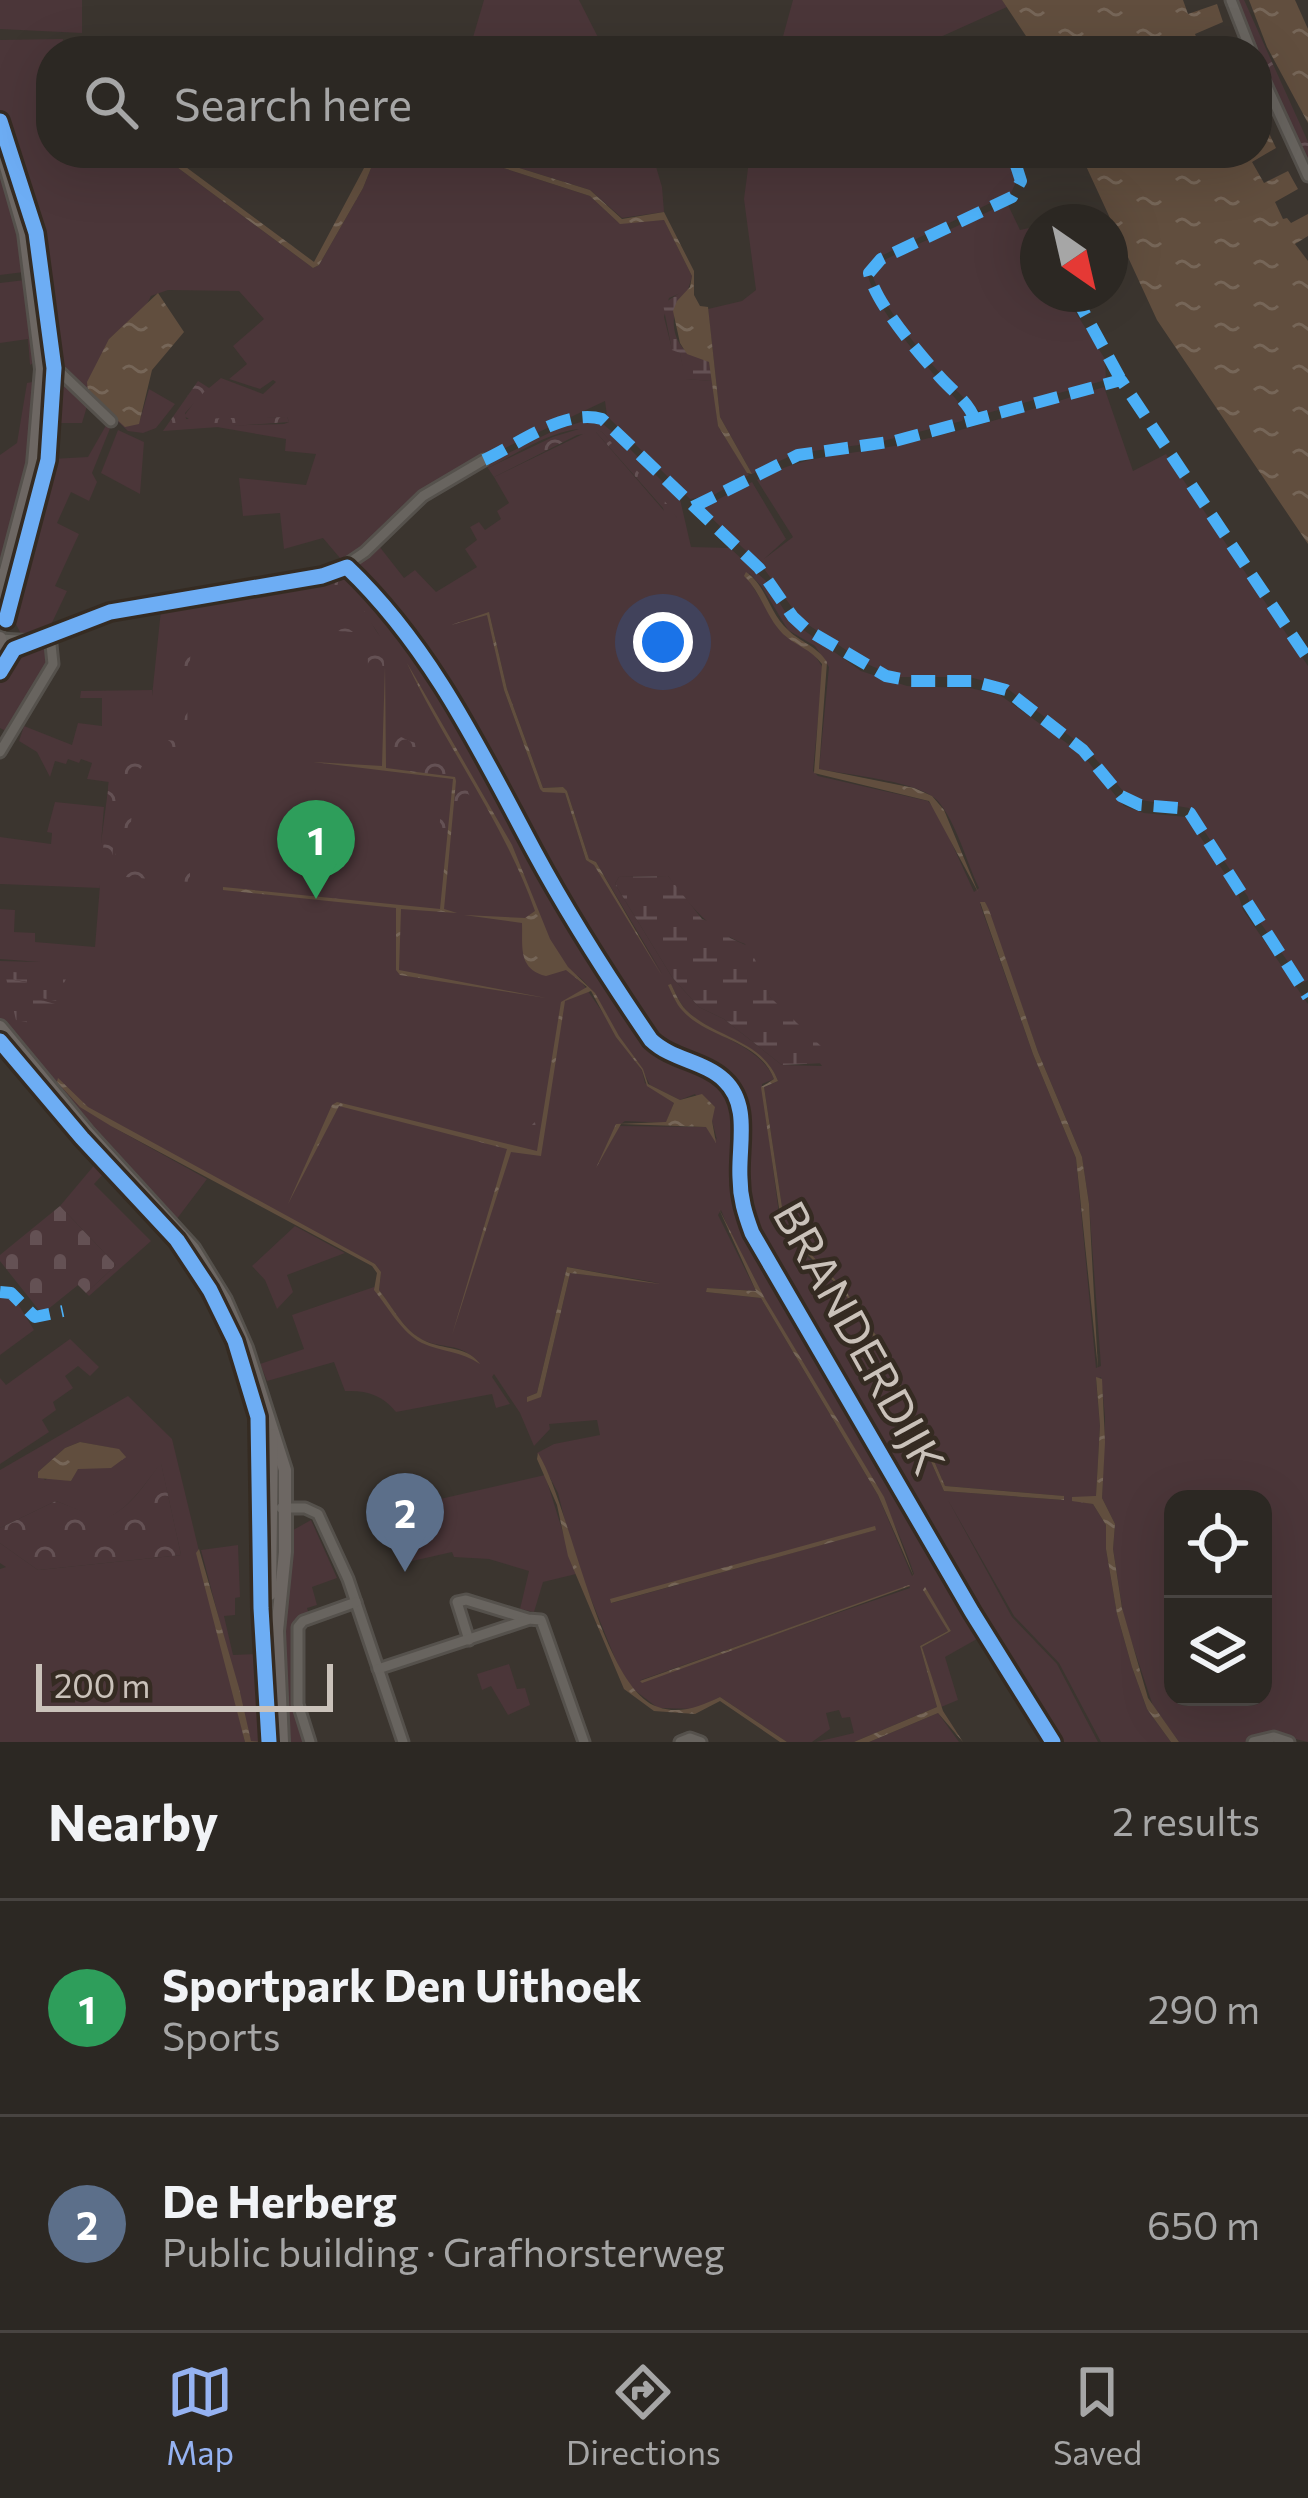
<!DOCTYPE html>
<meta charset="utf-8">
<style>
body{margin:0;font-family:Commissioner,sans-serif;background:#34302b;color:#f1f3f6}
.controls{position:absolute;right:36px;bottom:36px;display:grid;overflow:hidden;border-radius:24px;box-shadow:0 12px 48px #0002}
.controls button{width:108px;height:108px;display:grid;place-items:center;padding:0;border:0;border-bottom:3px solid #484441;background:#2c2823;color:#f1f3f6;font:60px sans-serif}
.compass{position:absolute;left:1020px;top:204px;width:108px;height:108px;border-radius:50%;background:#2c2823;box-shadow:0 12px 48px #0002;rotate:146deg}
.scale{position:absolute;left:36px;bottom:30px;width:297px;box-sizing:border-box;padding-left:12px;border:6px solid #cac2ba;border-top:0;font-size:33px;line-height:42px;white-space:nowrap;color:#cac2ba;-webkit-text-stroke:9px #352b22;paint-order:stroke}
.you{position:absolute;left:663px;top:642px;width:42px;height:42px;margin:-30px;border:9px solid #fff;border-radius:50%;background:#1a73e8;box-shadow:0 0 0 18px #1a73e833}
.badge{display:grid;place-items:center;width:78px;height:78px;border-radius:50%;background:#95b2f1;color:#fff;font-size:39px;font-weight:700}
.pin{position:absolute;translate:-50% -99px;filter:drop-shadow(0 3px 6px #0008)}
.pin::after{content:'';position:absolute;top:63px;width:42px;height:36px;background:inherit;clip-path:polygon(0 0,100% 0,50% 100%)}
.list{margin:0;padding:0;list-style:none}
h2{display:flex;justify-content:space-between;align-items:center;height:156px;margin:0;padding:0 48px;font-size:51px}
h2 small{font-size:39px;font-weight:400;color:#a6a6a6}
.list li{display:grid;grid-template-columns:78px 1fr auto;gap:36px;align-items:center;box-sizing:border-box;height:216px;padding:0 48px;border-top:3px solid #484441}
.list b{display:block;font-size:45px;white-space:nowrap}
.list p{margin:0;font-size:39px;white-space:nowrap;color:#a6a6a6}
.list em{font-size:39px;font-style:normal;color:#a6a6a6}
.icon{flex:none;width:66px;height:66px;fill:none;stroke:currentColor;stroke-width:2;stroke-linecap:round;stroke-linejoin:round}
.map{position:relative;flex:none;width:1308px;height:1742px;overflow:hidden}
.search{position:absolute;background:#2c2823;box-shadow:0 12px 48px #0002;left:36px;right:36px;top:36px;height:132px;display:flex;align-items:center;gap:30px;box-sizing:border-box;padding:0 42px;border-radius:48px;color:#a6a6a6;font-size:45px}
.sheet{height:588px;background:#2c2823}
nav{display:flex;justify-content:space-around;align-items:center;box-sizing:border-box;height:168px;border-top:3px solid #484441;background:#2c2823;font-size:33px;color:#a6a6a6}
nav a{display:grid;justify-items:center;gap:6px}
nav .on{color:#95b2f1}
.map>svg:first-child{display:block}
</style>
<div class="map">
<svg width="1308" height="1742" viewBox="0 0 1308 1742">
<defs>
<pattern id="forest-crowns" width="20" height="18" patternUnits="userSpaceOnUse" patternTransform="scale(3)"><rect width="20" height="18" fill="#4b3639"/><path d="M2 6a3 3 0 1 1 6 0M12 15a3 3 0 1 1 6 0" fill="none" stroke="#645154"/></pattern>
<pattern id="wetland-marsh" width="20" height="14" patternUnits="userSpaceOnUse" patternTransform="scale(3)"><rect width="20" height="14" fill="#4b3639"/><path d="M1 5h8M5 5V1M11 12h8M15 12V8" fill="none" stroke="#645154"/></pattern>
<pattern id="cemetery-stones" width="16" height="16" patternUnits="userSpaceOnUse" patternTransform="scale(3)"><rect width="16" height="16" fill="#4b3639"/><path d="M2 7V4a2 2 0 0 1 4 0v3zM10 15v-3a2 2 0 0 1 4 0v3z" fill="#645154"/></pattern>
<pattern id="water-ripples" width="26" height="14" patternUnits="userSpaceOnUse" patternTransform="scale(3)"><rect width="26" height="14" fill="#614e3e"/><path d="M2 4q2-2 4 0t4 0M15 11q2-2 4 0t4 0" fill="none" stroke="#766658"/></pattern>
</defs>
<rect width="100%" height="100%" fill="#3b352f"/>
<g fill="#4b3639" fill-rule="evenodd">
<polygon points="0,0 82,0 82,33 0,29"/>
<polygon points="484,0 579,0 605,51 469,51"/>
<polygon points="793,0 1002,0 1007,7 927,43 930,51 779,51"/>
<polygon points="63,39 61,51 51,51 51,153 158,153 313,268 319,265 363,188 377,153 438,153 488,163 590,196 618,222 664,220 692,276 688,290 669,298 664,317 672,349 680,353 686,379 713,381 718,426 749,475 712,496 690,499 607,416 605,401 437,480 345,564 323,538 284,549 280,513 243,516 239,478 306,485 316,454 285,451 286,439 211,426 284,424 289,422 287,417 192,421 184,416 206,386 209,388 221,378 263,394 276,382 273,380 260,389 229,379 247,364 233,346 264,319 239,291 168,290 151,296 145,308 109,339 140,420 149,389 175,404 156,428 143,433 128,431 57,365 35,215 0,114 0,40"/>
<polygon points="448,153 652,153 662,187 664,212 622,218 590,190 487,158"/>
<path d="M750 153H1007L1018 178 1011 193 877 258 867 269C871 309 937 377 964 408L966 414 962 421 875 443 797 453 752 474 720 417 708 309 742 301 756 290 744 199Z"/>
<polygon points="0,169 22,244 24,272 0,275"/>
<path d="M1007 203 1020 230 1038 226V294H1064L1105 359 1106 380 984 414C953 394 884 312 873 277L878 265 886 259Z"/>
<polygon points="25,280 36,361 30,365 28,339 0,343 0,283"/>
<polygon points="56,374 88,403 82,423 55,423"/>
<polygon points="37,381 29,466 0,563 0,455 17,443 27,383"/>
<path d="M1104 387 1133 471 1166 454 1308 666V980L1303 983 1252 911 1248 897 1189 808 1129 798 1088 750 1004 686 969 677H897L867 664 801 620 762 566 701 508 752 482 786 539 764 559 793 537 757 480C808 452 853 456 908 443 974 428 1039 407 1104 387Z"/>
<path d="M584 421 603 424 616 435 680 499 691 547 730 548 766 581 791 621 861 671 907 686 970 688 1000 695 1082 754 1124 806 1144 813 1187 817 1238 893 1243 910 1308 1004V1742L1274 1734 1247 1742H1179L1153 1706 1124 1619 1113 1549 1115 1524 1102 1498 1105 1417 1101 1377 1096 1380 1100 1426 1096 1497 1072 1500 1093 1504 1106 1525V1549L1117 1614 1132 1667 1147 1709 1171 1742H1101L1059 1663 1014 1616 948 1500 1012 1617 1057 1664 1098 1742H1060L1050 1726 1045 1725 1035 1700 988 1632 984 1616 976 1615 758 1237C751 1222 745 1208 743 1192 739 1158 755 1111 731 1083 711 1060 674 1057 651 1036L552 880 435 668 351 568 379 546 404 578 415 570 436 592 477 567 465 549 477 540 470 527 479 522 485 530 501 519 497 511 509 503 494 477 587 432H596L666 513 677 518 602 432C568 418 519 453 488 468L486 464 555 430ZM749 573 762 587 788 630 815 646 829 667 819 769C847 775 920 781 938 801 957 824 966 861 979 888L974 892 938 813 928 801 818 776 813 771 823 668 812 651 780 630 750 582ZM489 612 507 689 543 788 563 787 567 791 589 859 596 862 663 975 594 864 586 860 565 793 540 789 504 690ZM668 876C689 905 710 931 745 944L770 997 822 1066 782 1065 724 1019 699 1007 672 977 615 884 619 877ZM985 902 1038 1052 1082 1157 1089 1204 1101 1366 1096 1368 1076 1158 1033 1054 980 904ZM671 985C675 992 680 1004 686 1010 713 1038 762 1040 778 1081L764 1087 785 1227 845 1290 884 1347 945 1486 1063 1496 1064 1500 944 1491 881 1348 843 1291 788 1238 779 1214 762 1084 774 1079C756 1034 675 1032 671 985ZM1173 1499H1263V1697H1173Z"/>
<polygon points="108,422 111,426 92,473 97,482 89,501 71,492 57,523 79,534 55,586 67,591 48,631 21,634 15,622 14,593 51,459 88,457"/>
<polygon points="118,430 144,442 140,494 101,473"/>
<path d="M348 571C440 651 483 768 543 871 575 927 610 982 645 1036 667 1061 703 1061 725 1084 752 1110 734 1160 739 1193 741 1209 747 1223 753 1238L984 1635 945 1657 958 1700 941 1707 922 1647 951 1631 924 1587 948 1631 920 1646 937 1707 854 1742H816L854 1733 850 1717 842 1718 839 1710 826 1713 830 1729 812 1742H787L720 1697 696 1709 658 1708 625 1683 574 1557 558 1493 537 1453 554 1444 600 1435 597 1420 549 1424 550 1429 534 1446 520 1413 494 1374 492 1377 510 1404 496 1408 492 1394 396 1412C383 1395 366 1390 345 1391L334 1362 267 1381 260 1364 304 1349 292 1315 374 1287 415 1339 459 1351 479 1363C459 1342 450 1350 425 1341 406 1334 391 1306 379 1290L381 1272 375 1264 111 1126 207 1179 176 1220 70 1107 0 1018V961L40 962 0 959V909L15 910 14 932 35 933V942L95 947 100 885V888L0 884V837L51 844 52 833 47 832 55 802 104 807 101 843 109 782 87 779 92 763 81 759 79 763 68 759 66 764 55 761 50 777 37 752 19 741 24 726 72 745 78 723 102 726V698H80L81 691 152 690V696L161 610 222 596 351 598 380 636 338 576ZM577 975C597 992 604 1012 617 1034 628 1052 641 1066 650 1085L680 1100 695 1094 712 1121 717 1140 707 1127 618 1126 625 1121 666 1123 674 1103 645 1083 642 1070ZM721 1210C769 1339 870 1443 914 1574L912 1576 878 1495 761 1298 706 1292 708 1288 756 1291 718 1215ZM567 1267 659 1283 570 1273 541 1397H527L537 1393ZM875 1527V1530L612 1603 610 1600ZM909 1586 910 1588 640 1681 641 1680Z"/>
<polygon points="41,647 49,650 50,661 10,733 0,728 0,679 13,669 20,654"/>
<polygon points="97,1162 106,1171 94,1184 151,1241 89,1296 86,1293 116,1265 60,1206"/>
<polygon points="295,1226 345,1253 287,1275 293,1292 277,1309 265,1280 252,1266"/>
<polygon points="0,1293 15,1299 34,1330 0,1355"/>
<polygon points="70,1339 99,1367 90,1376 78,1366 65,1376 73,1388 53,1402 56,1410 42,1420 49,1432 0,1464 0,1378 6,1385"/>
<path d="M128 1396 172 1439 245 1742H0V1569L6 1567 0 1563V1543L38 1570 181 1555 161 1464C144 1484 128 1512 102 1520L56 1501 0 1528V1470ZM80 1442 112 1448 77 1470 71 1481 50 1477 45 1480 38 1472 65 1448Z"/>
<polygon points="545,1475 576,1574 543,1582 534,1612 520,1609 529,1571 489,1559 454,1557 452,1552 399,1564 390,1514 401,1508"/>
<polygon points="311,1520 337,1578 312,1587 317,1605 307,1608 309,1615 294,1620 292,1706 304,1742 287,1742 282,1622 288,1533"/>
<polygon points="238,1545 240,1597 235,1598 235,1615 224,1616 233,1655 256,1654 258,1597 266,1742 251,1742 201,1550"/>
<polygon points="509,1664 517,1689 525,1688 530,1705 508,1715 491,1686 482,1690 477,1674"/>
<polygon points="938,1713 959,1742 869,1742"/>
</g>
<g fill="url(#forest-crowns)">
<polygon points="1233,0 1244,0 1308,142 1308,170"/>
<polygon points="198,381 206,386 205,391 185,413 186,419 287,417 289,422 163,431"/>
<polygon points="589,426 602,432 668,505 677,518 682,548 674,545 663,508 596,432 577,435 494,477 488,468 553,437"/>
<path d="M338 576C359 604 386 633 384 669L368 666 367 633 294 628V621L347 625 348 612 358 614 342 607V600L222 596Z"/>
<polygon points="229,616 230,622 246,621 245,627 193,628 187,692 188,749 228,750 244,761 169,754 168,740 175,741 177,734 186,630 180,629 188,621"/>
<path d="M393 730C404 742 415 742 429 747 452 756 468 786 474 809L453 811 455 777 387 769 386 733Z"/>
<polygon points="147,757 136,777 126,867 190,873 190,882 113,876 126,763"/>
<polygon points="110,766 122,768 110,876 101,874"/>
<polygon points="406,774 453,779 448,838 439,837 442,788 405,784"/>
<polygon points="544,1115 536,1152 487,1139 495,1128 525,1130"/>
<path d="M161 1463 181 1555 38 1570 0 1543V1528L56 1501 102 1519C129 1512 145 1483 161 1463Z"/>
</g>
<g fill="url(#wetland-marsh)">
<path d="M684 290H688C673 304 668 329 682 347 687 354 702 357 709 362L713 381 685 379 680 353 672 350 663 304Z"/>
<polygon points="668,876 702,919 722,926 730,938 750,947 770,997 824,1049 828,1056 826,1063 782,1065 724,1019 699,1007 672,977 615,884 619,877"/>
<polygon points="12,972 46,974 44,983 58,975 67,977 62,987 9,979 61,989 56,1001 13,992 55,1004 50,1017 18,1008 49,1020 46,1026 16,1020 6,978"/>
</g>
<polygon fill="url(#cemetery-stones)" points="60,1206 116,1265 86,1293 78,1285 42,1314 0,1261 0,1255"/>
<g fill="url(#water-ripples)">
<polygon points="1002,0 1183,0 1188,14 1217,4 1223,22 1195,34 1202,51 1036,51"/>
<polygon points="1249,0 1295,0 1308,29 1308,123 1267,47"/>
<polygon points="1268,131 1276,148 1252,162 1264,183 1288,171 1298,189 1275,202 1283,219 1287,218 1291,223 1308,214 1308,236 1295,244 1308,261 1308,544 1157,320 1080,153 1257,153 1257,137"/>
<polygon points="158,153 167,153 314,262 372,153 377,153 363,188 319,265 313,268"/>
<polygon points="438,153 487,158 590,190 622,219 664,212 694,271 694,295 700,306 708,307 720,417 752,474 747,473 718,426 709,362 687,354 680,343 673,311 677,301 690,287 692,276 664,220 620,224 590,196 488,163"/>
<polygon points="158,293 184,332 152,370 139,424 125,427 88,393 87,382 109,339"/>
<path d="M746 572C767 586 769 613 788 630 801 643 816 645 827 662L819 769 914 788 932 796 944 810 978 892 929 801 814 773 822 664C811 649 796 646 783 634 766 617 761 592 744 576Z"/>
<polygon points="489,612 507,689 543,788 563,787 567,791 589,859 596,862 662,976 594,865 586,860 565,793 543,792 540,789 504,690 487,615 451,625"/>
<path d="M407 663 512 845 550 939 568 967 595 993 619 1036 643 1069 648 1084 680 1100 702 1094 715 1107 712 1121 716 1143 706 1127 621 1124 596 1168 616 1124 666 1122 674 1103 647 1086 642 1070 616 1037 591 991 565 1001 541 1156 511 1152 452 1335 507 1149 339 1106 288 1204 332 1105 337 1102 537 1151 561 1002 587 987 566 970 546 976C517 969 523 945 522 923L464 915 525 918 535 911C504 822 446 747 407 663Z"/>
<polygon points="385,667 386,768 455,777 456,781 444,909 457,913 401,909 399,970 546,998 400,975 396,970 396,908 223,890 223,887 440,909 453,779 313,762 382,766"/>
<polygon points="980,902 985,902 989,910 1038,1052 1082,1157 1089,1204 1098,1369 1076,1158 1033,1054"/>
<path d="M671 984C675 992 679 1003 686 1010 714 1038 762 1039 778 1081L764 1087 785 1227 845 1290 884 1347 945 1486 1064 1496V1500L944 1491 881 1348 843 1291 782 1228 761 1087 774 1079C759 1039 707 1039 682 1010 676 1004 672 993 668 985Z"/>
<path d="M58 1078 88 1107 375 1264 381 1272 379 1290C391 1305 402 1327 418 1337 439 1352 465 1343 480 1364 461 1351 442 1352 422 1343 402 1333 388 1307 374 1290L377 1273 372 1266 111 1126 80 1107 57 1082Z"/>
<polygon points="719,1209 764,1297 884,1497 914,1577 878,1495 761,1298 706,1292 707,1288 756,1291"/>
<polygon points="567,1267 660,1284 570,1273 541,1397 527,1402 527,1397 537,1393"/>
<polygon points="1096,1377 1102,1379 1105,1442 1102,1498 1115,1524 1113,1549 1122,1608 1148,1698 1179,1742 1171,1742 1147,1709 1132,1667 1117,1614 1106,1549 1106,1525 1093,1504 1072,1501 1072,1497 1096,1496 1100,1426"/>
<polygon points="80,1442 119,1449 126,1457 111,1468 78,1469 71,1481 38,1478 38,1472 65,1448"/>
<path d="M538 1453C571 1507 601 1689 658 1707 680 1715 701 1706 720 1697L787 1742H780L720 1701 695 1714 654 1711 624 1689 568 1556 557 1505 537 1459Z"/>
<polygon points="875,1526 876,1530 611,1603 610,1599"/>
<polygon points="199,1549 239,1688 251,1741 262,1742 245,1742 196,1553"/>
<polygon points="910,1586 642,1683 640,1681 909,1585"/>
<polygon points="925,1587 951,1631 922,1647 943,1711 963,1742 938,1713 869,1742 854,1742 937,1707 920,1646 948,1631 923,1590"/>
</g>
<g fill="none" stroke-linecap="round" stroke-linejoin="round">
<g stroke="#55514c" stroke-width="15">
<g id="minor">
<polyline points="1231,0 1251,51"/>
<polyline points="1257,65 1308,176"/>
<polyline points="42,369 54,368 61,373 111,421"/>
<polyline points="0,639 36,641"/>
<polyline points="0,648 20,648 131,606 337,571 365,552 423,496 484,460"/>
<polyline points="0,752 53,664 50,635"/>
<polyline points="281,1508 305,1508 318,1514 348,1579 403,1742"/>
<polyline points="979,1621 1053,1742"/>
<polyline points="469,1640 457,1602 466,1600 528,1619 541,1620 584,1742"/>
<polyline points="378,1669 527,1620"/>
<polyline points="310,1742 298,1704 298,1627 303,1621 356,1602"/>
<polyline points="680,1742 690,1738 701,1742"/>
<polyline points="1253,1742 1274,1737 1289,1742"/>
</g>
</g>
<g stroke="#55514c" stroke-width="18">
<g id="secondary">
<polyline points="0,146 25,233 42,369 34,464 0,593"/>
<polyline points="0,638 0,647"/>
<polyline points="0,1027 87,1132 193,1248 225,1300 246,1348 285,1470 285,1552 277,1631 282,1742"/>
<polyline points="270,1594 272,1435"/>
</g>
</g>
<use href="#minor" stroke="#68645f" stroke-width="9"/>
<use href="#secondary" stroke="#6d6763" stroke-width="12"/>
<g stroke="#4cb0f7" stroke-width="12" stroke-dasharray="24 12" stroke-linecap="butt">
<polyline points="1074,294 1121,380"/>
<path d="M975 420C968 401 952 391 939 376 918 352 875 303 869 273L881 259 1012 197 1021 181 1012 153"/>
<path d="M484 460C517 445 565 408 602 419L759 568 793 617 806 629 886 676 911 681H972L1006 690 1083 750 1121 796 1140 805 1179 808 1190 813 1308 997"/>
<polyline points="693,507 798,455 895,441 1121,380 1308,659"/>
<polyline points="0,1292 11,1293 35,1317 63,1311"/>
</g>
<g stroke="#352b22" stroke-width="22">
<g id="cycleway">
<polyline points="0,121 36,233 54,368 48,460 6,620"/>
<path d="M0 672 14 649 110 612 322 576 347 567C431 647 480 750 534 851 569 916 610 980 651 1040 672 1060 704 1061 724 1080 751 1105 738 1146 740 1178 740 1198 745 1214 752 1233L972 1612 1053 1742"/>
<polyline points="0,1041 82,1138 177,1240 210,1290 235,1341 258,1417 261,1608 269,1742"/>
</g>
</g>
<use href="#cycleway" stroke="#6dadf4" stroke-width="15"/>
</g>
<g text-anchor="middle" stroke-width="9" stroke-linejoin="round" paint-order="stroke">
<g font-size="45" fill="#cac2ba" stroke="#352b22">
<text transform="translate(859 1338) rotate(61)" y="16">BRANDERDIJK</text>
</g>
</g>
</svg>
<div class="controls">
<button><svg class="icon" aria-label="locate" viewBox="0 0 24 24"><circle cx="12" cy="12" r="6"/><path d="M12 2v4M12 18v4M2 12h4M18 12h4"/></svg></button>
<button><svg class="icon" aria-label="layers" viewBox="0 0 24 24"><path d="M12 4l9 5-9 5-9-5zM3 14l9 5 9-5"/></svg></button>
</div>
<svg class="compass" viewBox="-18 -18 36 36"><path d="M0-13l5 13h-10z" fill="#e53935"/><path d="M0 13l5-13h-10z" fill="#a6a6a6"/></svg>
<div class="scale">200 m</div>
<div class="you"></div>
<div class="pin badge" style="left:316px;top:899px;background:#2e9e5b">1</div>
<div class="pin badge" style="left:405px;top:1572px;background:#5c6f8a">2</div>
<div class="search"><svg class="icon" aria-label="search" viewBox="0 0 24 24"><circle cx="10" cy="10" r="6"/><path d="M15 15l6 6"/></svg>Search here</div>
</div>
<section class="sheet">
<h2>Nearby<small>2 results</small></h2>
<ul class="list">
<li><span class="badge" style="background:#2e9e5b">1</span><div><b>Sportpark Den Uithoek</b><p>Sports</p></div><em>290 m</em></li>
<li><span class="badge" style="background:#5c6f8a">2</span><div><b>De Herberg</b><p>Public building · Grafhorsterweg</p></div><em>650 m</em></li>
</ul>
</section>
<nav>
<a class="on"><svg class="icon" aria-label="map" viewBox="0 0 24 24"><path d="M3 6l6-2 6 2 6-2v14l-6 2-6-2-6 2zM9 4v14M15 6v14"/></svg>Map</a>
<a><svg class="icon" aria-label="directions" viewBox="0 0 24 24"><path d="M12 3l9 9-9 9-9-9zM9 14v-3h6M13 9l2 2-2 2"/></svg>Directions</a>
<a><svg class="icon" aria-label="saved" viewBox="0 0 24 24"><path d="M7 4h10v16l-5-4-5 4z"/></svg>Saved</a>
</nav>
